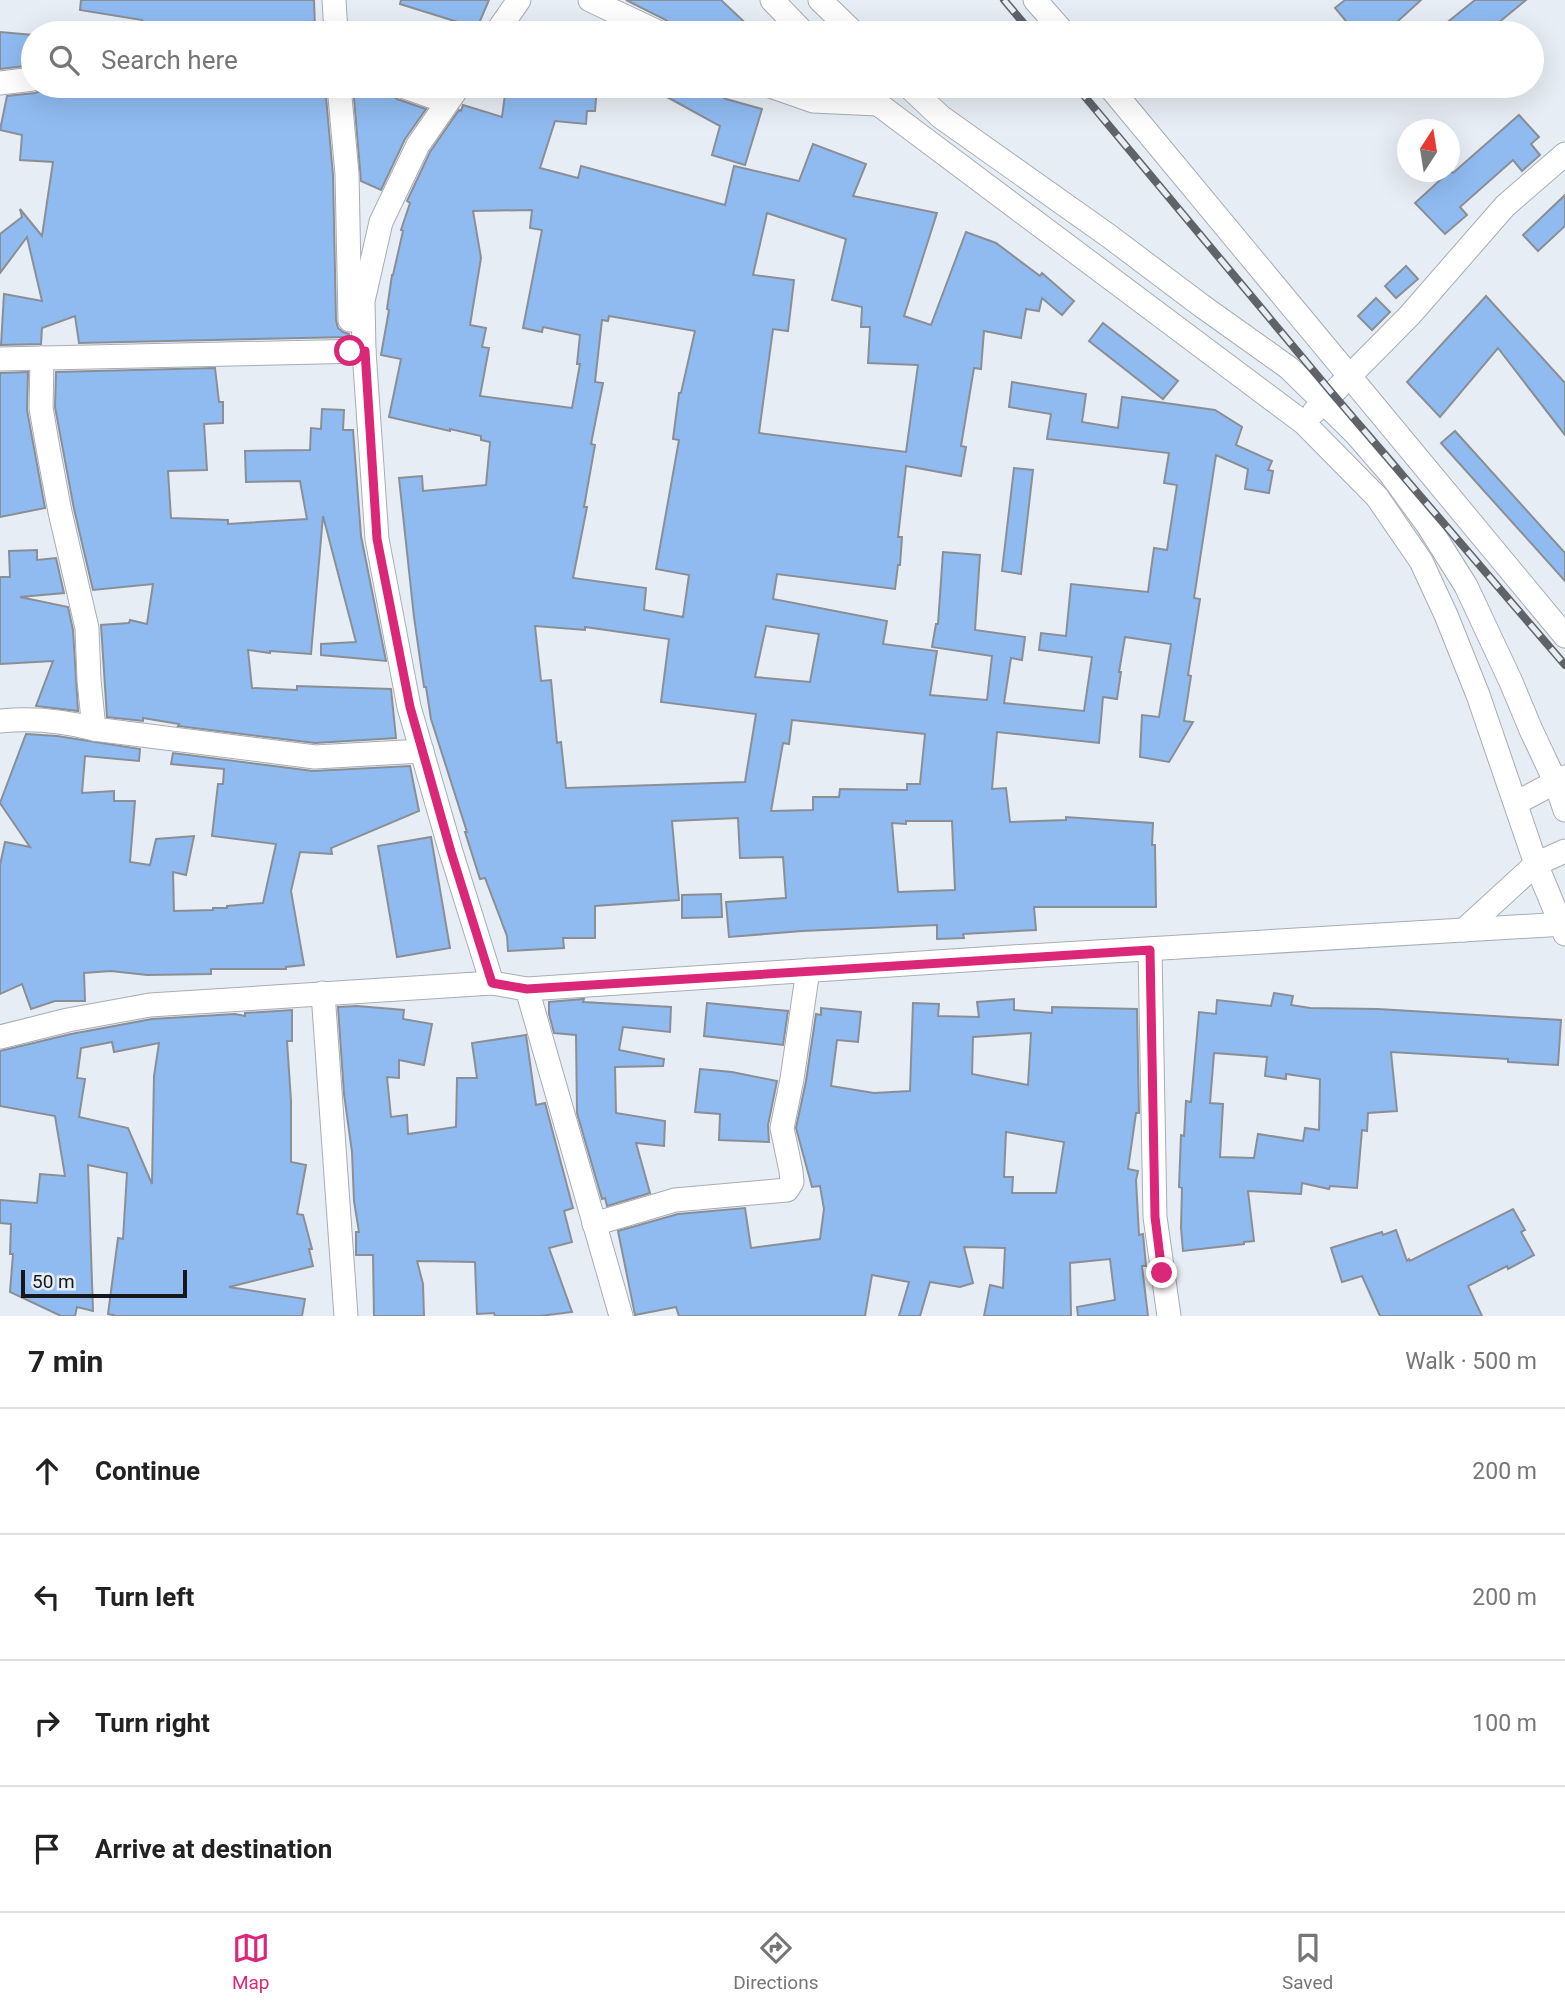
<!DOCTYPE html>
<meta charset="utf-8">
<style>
body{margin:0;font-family:Roboto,sans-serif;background:#f6f6f6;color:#222}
.compass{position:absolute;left:1397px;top:119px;width:63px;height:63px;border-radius:50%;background:#fff;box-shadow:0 7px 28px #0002;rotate:12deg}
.scale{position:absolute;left:21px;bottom:18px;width:166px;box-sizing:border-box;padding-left:7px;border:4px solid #15171a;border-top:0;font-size:19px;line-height:24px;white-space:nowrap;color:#15171a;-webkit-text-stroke:5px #e7edf4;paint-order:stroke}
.stop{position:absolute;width:21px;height:21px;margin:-16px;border:5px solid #db2777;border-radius:50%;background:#fff}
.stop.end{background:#db2777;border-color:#fff;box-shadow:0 2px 7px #0008}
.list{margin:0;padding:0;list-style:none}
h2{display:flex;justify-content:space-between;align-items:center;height:91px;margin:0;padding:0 28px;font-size:30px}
h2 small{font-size:23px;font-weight:400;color:#767676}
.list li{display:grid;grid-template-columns:46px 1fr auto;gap:21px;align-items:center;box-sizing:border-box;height:126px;padding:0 28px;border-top:2px solid #e0e0e0}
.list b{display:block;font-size:26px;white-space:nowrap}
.list em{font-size:23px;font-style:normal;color:#767676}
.icon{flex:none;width:38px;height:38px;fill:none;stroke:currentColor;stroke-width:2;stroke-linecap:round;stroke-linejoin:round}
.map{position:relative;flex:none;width:1565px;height:1316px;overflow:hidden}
.search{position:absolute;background:#fff;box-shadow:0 7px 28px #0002;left:21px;right:21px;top:21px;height:77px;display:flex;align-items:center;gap:18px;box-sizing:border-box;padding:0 24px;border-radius:38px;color:#767676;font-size:26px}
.sheet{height:595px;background:#fff}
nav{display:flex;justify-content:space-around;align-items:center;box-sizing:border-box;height:98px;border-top:2px solid #e0e0e0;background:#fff;font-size:19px;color:#767676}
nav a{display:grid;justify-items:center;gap:4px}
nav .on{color:#db2777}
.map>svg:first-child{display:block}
</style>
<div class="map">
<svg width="1565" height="1316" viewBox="0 0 1565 1316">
<rect width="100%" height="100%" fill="#e7edf4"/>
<g fill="#8fbbf1" stroke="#8a8f96" stroke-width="2" fill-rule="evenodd">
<polygon points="81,0 314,0 315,28 284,30 284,27 218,33 141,33 142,20 80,10"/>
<polygon points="401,0 489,0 477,28 400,4"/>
<polygon points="626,0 721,0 756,33 682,33 666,20"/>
<polygon points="1345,0 1421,0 1398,21 1408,33 1356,33 1335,8"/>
<polygon points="1475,0 1526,0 1486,33 1434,33"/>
<polygon points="0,32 33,35 33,65 0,69"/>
<polygon points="45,86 325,86 333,175 336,320 338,328 343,332 349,334 349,337 79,343 75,316 42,328 41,344 1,345 4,294 42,301 27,237 0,273 0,234 22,217 20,209 42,236 53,162 20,160 22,135 0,130 7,96 35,93 41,91"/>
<polygon points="353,86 388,86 391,94 397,99 426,109 405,139 381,190 361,181"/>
<path d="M517 86H597L595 111H587L586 124 555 121 540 168 578 178 581 166 725 205 734 166 799 181 813 144 866 164 853 196 937 213 904 316 931 325 966 232 996 243 1040 276 1042 273 1074 301 1062 315 1042 298 1039 311 1026 309 1021 338 984 331 981 369 974 368 961 446 966 447 961 476 906 466 898 537H902L900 565H898L895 589 777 574 773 599 887 621 883 644 937 651 930 695 987 700 992 656 932 647 936 624H938L943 552 980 555 975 630 1025 637 1022 660 1011 658 1004 703 1084 711 1092 657 1039 650 1041 633 1066 636 1071 584 1148 592 1154 548 1167 550 1177 485 1164 483 1169 453 1047 439 1051 414 1009 407 1012 382 1086 394 1082 422 1118 428 1122 397 1215 410 1242 427 1236 445 1272 461 1268 470 1273 471 1269 493 1245 489 1248 469 1216 455 1194 598 1200 599 1188 675 1191 676 1184 721 1193 722 1169 762 1140 757 1142 715 1159 717 1171 644 1125 637 1119 672H1121L1117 699 1103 697 1099 743 997 732 992 789 1006 788 1010 822 1066 820V817L1153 823 1152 845H1155L1156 907H1034L1036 930 963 934 964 938 937 939V925L802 931 729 937 726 902 786 898 783 857 740 858 738 818 672 821 679 900 595 906V938H563L564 948 508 951 507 936 485 878 480 879 465 832H467L431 719 426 687H424L414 617 399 478 422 476 423 491 486 485 490 442 481 440V436L450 429V431L389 417 401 359 381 355 389 310 387 309 392 275H393L403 231 401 230 410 203 407 201 430 152 459 110 461 111 463 105 502 117 506 87 517 88ZM532 210 530 228 542 230 523 328 542 332 543 327 580 335 577 364H580L572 408 480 396 489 348 482 347 486 328 470 325 481 258 473 211ZM767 213 846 239 832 300 862 307 861 327H870L868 363 918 365 906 452 759 433 773 329 788 331 794 280 753 275ZM609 316 695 331 681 393H679L673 439 679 440 656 569 689 575 683 617 644 610 646 588 573 578 587 507H584L595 445 591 444 603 383 595 382 602 320 608 321ZM535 626 585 630V627L669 639 661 702 756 714 745 782 566 788 561 742 557 743 551 680 541 681ZM766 626 819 634 810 682 755 677ZM792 720 925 734 920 784H907V790L840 789 839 797H813V810L771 811 783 743 789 744ZM906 821H952L955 890 898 892 892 823 906 824Z"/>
<polygon points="647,86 703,86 726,99 762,109 745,165 712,155 720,126"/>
<polygon points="1519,115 1539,137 1531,144 1540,155 1522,171 1513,160 1460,207 1467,215 1445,234 1415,203 1450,171 1453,173"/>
<polygon points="1565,195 1565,226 1538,251 1523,235"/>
<polygon points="1406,266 1418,279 1396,298 1385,286"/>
<polygon points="1486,296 1565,383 1565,435 1498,348 1440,417 1407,382"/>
<polygon points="1376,298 1390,312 1372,330 1358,316"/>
<polygon points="1103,323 1178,381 1163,399 1089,341"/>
<polygon points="215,368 219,402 223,402 223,423 204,424 207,470 168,471 171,518 228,520 228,524 307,519 300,481 246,482 245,451 310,450 311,428 321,429 322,409 344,410 343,430 353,430 361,536 386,661 321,655 321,644 356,642 323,516 311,654 270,651 270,653 248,650 252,688 297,690 297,686 391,689 396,738 315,743 178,726 179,724 143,718 143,721 107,717 101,625 129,623 130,620 147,624 153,584 93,590 74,509 55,407 56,372"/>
<polygon points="28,372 27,410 45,508 0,517 0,373"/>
<polygon points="1455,431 1565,553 1565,581 1441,443"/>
<polygon points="1014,468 1033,470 1021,574 1002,571"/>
<polygon points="37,550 37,560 56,558 64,593 20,597 68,607 73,630 78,711 36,706 53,661 0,664 0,577 10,577 9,551"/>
<polygon points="26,734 57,736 140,749 139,761 85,756 82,793 114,791 114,801 135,801 130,862 150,865 156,839 194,836 186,875 173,872 174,911 213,910 213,908 227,908 227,906 263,903 276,844 212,836 218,784 223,784 224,769 171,764 173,753 313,771 410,766 419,811 331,848 332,854 300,852 291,891 304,965 286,967 286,969 211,969 211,974 147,975 111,971 84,973 85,1001 55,1001 31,1009 22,984 0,994 0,865 5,842 30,847 0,803"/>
<polygon points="431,837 450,948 397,957 378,846"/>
<polygon points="721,894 722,917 682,918 682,895"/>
<path d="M1274 993 1293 996 1291 1005 1310 1008 1378 1009 1561 1020 1558 1065 1508 1062V1059L1391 1052 1397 1111 1368 1113 1367 1131 1362 1130 1357 1188 1330 1186 1329 1189 1302 1183 1301 1194 1248 1191 1254 1241 1244 1242V1244L1183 1251 1181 1228 1182 1188 1179 1187 1181 1135 1184 1136 1186 1101 1191 1102 1199 1012 1216 1014 1217 1000 1271 1006ZM1214 1053 1267 1057 1265 1076 1286 1079V1074L1320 1079 1319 1130 1305 1128 1303 1141 1258 1134 1254 1158 1220 1157 1223 1104 1210 1103Z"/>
<polygon points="584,999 583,1002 671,1007 670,1032 623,1027 619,1050 664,1059 663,1066 615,1067 616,1113 665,1121 664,1146 636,1143 650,1193 607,1206 605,1198 602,1199 577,1113 576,1035 554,1033 549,1014 549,1002"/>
<path d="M1014 999V1010L1052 1013V1007L1137 1009 1139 1113H1136L1128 1169 1138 1171 1136 1180 1139 1235 1143 1234 1146 1266H1142L1148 1316H1078L1077 1307 1115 1300 1110 1259 1070 1263 1071 1316H984L990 1285 1003 1288 1005 1248 964 1247 973 1283 960 1287 930 1282 920 1316H899L909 1282 872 1275 865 1316H679L676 1307 635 1315 618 1231 678 1214 745 1208 751 1248 820 1239 824 1209 820 1186 812 1187 796 1128 806 1081 816 1014 821 1015V1008L861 1012 858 1042 837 1040 831 1086 874 1093 910 1091 913 1003 939 1004 938 1016 979 1017 977 1002ZM1031 1033 1028 1085 972 1074 973 1037ZM1006 1132 1064 1142 1056 1193H1012L1013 1177H1004Z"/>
<polygon points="707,1003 788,1011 783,1045 704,1036"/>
<polygon points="357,1006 404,1010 403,1019 432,1024 424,1065 399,1060 399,1078 387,1077 391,1117 407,1115 408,1134 456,1127 457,1078 477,1078 472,1043 526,1035 536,1105 545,1103 573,1208 564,1211 572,1242 549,1248 572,1312 540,1316 495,1316 494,1313 477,1314 475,1262 417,1261 423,1284 424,1316 374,1316 373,1255 356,1255 356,1232 359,1232 354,1201 352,1152 344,1094 338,1007"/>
<path d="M292 1010V1041H287L291 1101V1162L306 1165 297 1214 303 1215 312 1249H309L313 1266 229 1287 305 1299 302 1316H117L108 1314 118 1238 123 1239 127 1173 88 1165 93 1311 77 1307 75 1316H61L10 1292 13 1254H10L11 1224 0 1223V1200L37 1203 40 1174 65 1176 55 1116 0 1106V1051L71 1034 152 1019 235 1014 245 1016V1013ZM112 1042 114 1052 159 1043 154 1076 152 1184 128 1128 79 1117 85 1079 77 1078 81 1048Z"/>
<polygon points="700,1069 732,1072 777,1081 768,1125 769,1142 719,1140 720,1114 695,1112"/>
<polygon points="1513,1209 1525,1230 1521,1232 1534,1255 1508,1269 1507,1266 1468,1286 1482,1316 1380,1316 1362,1276 1342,1282 1331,1248 1382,1232 1383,1235 1396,1230 1407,1261 1409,1259 1410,1261"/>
</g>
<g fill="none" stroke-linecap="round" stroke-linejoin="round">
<g stroke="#a8adb4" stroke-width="25">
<g id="minor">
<polyline points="334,0 336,33"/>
<polyline points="590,0 660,33"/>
<polyline points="772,0 804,33"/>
<polyline points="820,0 854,33"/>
<polyline points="1035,0 1064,33"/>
<polyline points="496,33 519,0"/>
<polyline points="0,83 33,79"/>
<polyline points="339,86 347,174 350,320"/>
<polyline points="402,86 447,102"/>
<polyline points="459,86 418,145 381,222 363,301 364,351 377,539 409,707 451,852 492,983"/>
<polyline points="770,86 813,101 878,104"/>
<polyline points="858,86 878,104 1304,423 1377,497 1421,561 1446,615 1478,695 1536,864 1565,934"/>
<polyline points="908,86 941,117 1109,236 1202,306 1289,368 1356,434 1389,472 1427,524 1466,586 1511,682 1531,730 1556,783 1565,810"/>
<polyline points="1109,86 1565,636"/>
<polyline points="42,358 41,408 48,448 60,512 87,628 89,680 94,729"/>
<polyline points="0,359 364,351"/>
<polyline points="1314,412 1410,315 1505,206 1565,154"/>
<path d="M0 721C31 718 64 721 94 729L315 757 422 751"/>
<polyline points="1516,803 1565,777"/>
<polyline points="1464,930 1536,864 1565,851"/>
<polyline points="1150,950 1155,1217 1169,1316"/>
<polyline points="527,989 621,1316"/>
<polyline points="323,993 346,1316"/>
<polyline points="0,1037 68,1020 150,1005 492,983 527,989 1012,957 1565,924"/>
<polyline points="594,1224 675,1200 787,1190 792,1182 791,1171 782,1128 792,1079 808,970"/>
</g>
</g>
<use href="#minor" stroke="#fff" stroke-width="23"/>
<g stroke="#606468" stroke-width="8">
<g id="rail">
<polyline points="1004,0 1032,33"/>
<polyline points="1076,86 1332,393 1565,665"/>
</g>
</g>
<use href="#rail" stroke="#e7edf4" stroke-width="5" stroke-dasharray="16" stroke-linecap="butt"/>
</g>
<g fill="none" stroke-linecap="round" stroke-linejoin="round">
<polyline stroke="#db2777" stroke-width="9" points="350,351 365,351 377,539 410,707 451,852 492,983 527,989 1150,950 1155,1217 1162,1273"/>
</g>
</svg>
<svg class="compass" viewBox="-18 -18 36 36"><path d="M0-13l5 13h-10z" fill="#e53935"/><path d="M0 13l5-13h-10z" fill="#767676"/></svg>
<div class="scale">50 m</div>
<div class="stop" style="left:350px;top:351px"></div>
<div class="stop end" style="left:1162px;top:1273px"></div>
<div class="search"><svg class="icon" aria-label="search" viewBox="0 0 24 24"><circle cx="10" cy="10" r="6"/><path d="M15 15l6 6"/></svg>Search here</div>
</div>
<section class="sheet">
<h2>7 min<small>Walk · 500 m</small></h2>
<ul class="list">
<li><svg class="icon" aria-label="ahead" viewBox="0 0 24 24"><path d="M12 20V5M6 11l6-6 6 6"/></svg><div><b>Continue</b></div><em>200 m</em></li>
<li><svg class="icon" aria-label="left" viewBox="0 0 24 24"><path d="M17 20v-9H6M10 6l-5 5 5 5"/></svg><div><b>Turn left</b></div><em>200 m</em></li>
<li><svg class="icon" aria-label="right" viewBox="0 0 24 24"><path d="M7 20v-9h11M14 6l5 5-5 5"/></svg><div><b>Turn right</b></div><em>100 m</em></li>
<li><svg class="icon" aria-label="arrive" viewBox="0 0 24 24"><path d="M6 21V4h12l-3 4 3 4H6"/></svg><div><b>Arrive at destination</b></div></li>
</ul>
</section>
<nav>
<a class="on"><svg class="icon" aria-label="map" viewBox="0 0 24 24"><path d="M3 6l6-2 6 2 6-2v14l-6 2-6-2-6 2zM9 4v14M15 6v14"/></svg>Map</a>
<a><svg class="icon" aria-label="directions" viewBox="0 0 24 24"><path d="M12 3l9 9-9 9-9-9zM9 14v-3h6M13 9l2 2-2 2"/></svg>Directions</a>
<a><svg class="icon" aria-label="saved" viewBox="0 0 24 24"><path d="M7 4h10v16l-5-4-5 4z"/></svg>Saved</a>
</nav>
